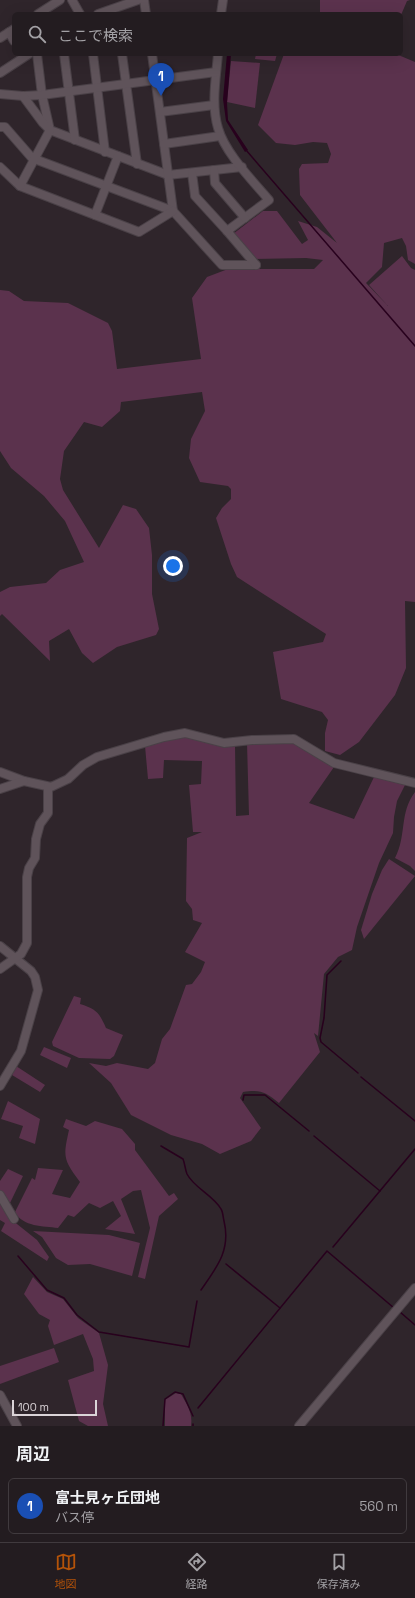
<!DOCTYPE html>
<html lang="ja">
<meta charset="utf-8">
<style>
body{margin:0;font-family:"Space Grotesk","Noto Sans JP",sans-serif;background:#2f292d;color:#f1f3f6}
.scale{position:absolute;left:12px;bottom:10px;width:85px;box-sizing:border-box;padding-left:4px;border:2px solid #dbd4d8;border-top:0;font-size:11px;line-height:14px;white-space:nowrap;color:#dbd4d8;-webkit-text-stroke:3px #2f252b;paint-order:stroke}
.you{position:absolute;left:173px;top:566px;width:14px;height:14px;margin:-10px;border:3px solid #fff;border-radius:50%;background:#1a73e8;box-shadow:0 0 0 6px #1a73e833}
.badge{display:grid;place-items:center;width:26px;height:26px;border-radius:50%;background:#b45309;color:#fff;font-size:13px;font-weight:700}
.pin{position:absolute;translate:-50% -33px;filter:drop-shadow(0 1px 2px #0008)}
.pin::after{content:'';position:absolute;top:21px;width:14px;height:12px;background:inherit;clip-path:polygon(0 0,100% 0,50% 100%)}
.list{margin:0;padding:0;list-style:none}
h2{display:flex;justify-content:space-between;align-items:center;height:52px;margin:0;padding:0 16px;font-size:17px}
h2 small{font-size:13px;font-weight:400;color:#a3a1a5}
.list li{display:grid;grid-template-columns:26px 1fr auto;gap:12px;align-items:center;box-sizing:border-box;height:56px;margin:0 8px 8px;padding:0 8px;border:1px solid #403a3e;border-radius:6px}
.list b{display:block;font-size:15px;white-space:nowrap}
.list p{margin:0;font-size:13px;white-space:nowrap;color:#a3a1a5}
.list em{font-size:13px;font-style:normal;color:#a3a1a5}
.icon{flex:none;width:22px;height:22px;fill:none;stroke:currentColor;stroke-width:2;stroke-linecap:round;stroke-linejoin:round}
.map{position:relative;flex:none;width:415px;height:1426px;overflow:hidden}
.search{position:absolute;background:#231c20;box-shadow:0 4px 16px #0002;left:12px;right:12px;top:12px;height:44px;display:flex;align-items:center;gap:10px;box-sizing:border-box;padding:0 14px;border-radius:6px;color:#a3a1a5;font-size:15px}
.sheet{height:116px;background:#231c20}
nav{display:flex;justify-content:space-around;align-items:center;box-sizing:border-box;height:56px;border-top:1px solid #403a3e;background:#231c20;font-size:11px;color:#a3a1a5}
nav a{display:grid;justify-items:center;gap:2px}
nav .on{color:#b45309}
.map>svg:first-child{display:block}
</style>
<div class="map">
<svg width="415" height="1426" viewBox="0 0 415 1426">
<rect width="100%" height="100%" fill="#2f252b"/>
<g fill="#5b324d">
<polygon points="320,0 410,0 407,1 401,15 318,14 320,12"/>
<polygon points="256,54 277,54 275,61 255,59"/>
<polygon points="284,54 396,54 415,62 415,264 408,260 406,246 402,238 384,243 382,267 366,283 388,306 369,285 402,256 411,268 415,270 415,602 405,601 406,668 395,695 359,742 340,755 325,751 325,733 328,720 322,712 281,699 273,652 323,642 326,634 237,577 231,564 216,518 222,508 231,499 231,489 228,486 200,482 189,458 191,439 205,411 202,392 121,402 120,411 102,427 84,422 64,451 60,479 63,490 99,548 123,505 136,509 149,528 152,555 152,594 159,629 156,635 117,647 93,663 82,653 69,629 49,641 50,661 2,614 0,616 0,592 10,587 46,583 60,570 84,562 65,521 44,496 11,468 0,451 0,290 9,291 24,301 68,303 108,323 112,331 117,369 201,359 192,298 207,277 228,269 314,269 323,260 306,258 253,259 233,234 263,211 277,211 302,244 308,240 298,221 317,227 337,243 300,195 299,169 302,164 328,163 331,154 327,143 313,142 295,145 276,143 258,125"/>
<polygon points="231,61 260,63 255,108 227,102"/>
<path d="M189 736 235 745 236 816 249 815 247 743 291 742 334 767 309 803 354 819 374 777 405 785 397 801 394 817 393 833 379 863 357 927 352 950 338 957 324 974 318 1036 314 1033 320 1052 279 1103C266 1092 260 1089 243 1092L240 1098 261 1128 251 1141 220 1154 202 1144 171 1135 131 1115 111 1083 89 1063 106 1066 117 1063 148 1069 155 1063 162 1039 170 1029 186 985 192 984 201 972 205 962 185 952 202 923 193 920 192 909 186 901 187 838 202 832H193L189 785 201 784 202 761 164 760 163 778 148 779 145 746 179 737Z"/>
<path d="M415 792V871L410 866 395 858C407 835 399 813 415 792Z"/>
<polygon points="389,859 415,876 364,939 361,930 372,894 382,870"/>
<path d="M74 996 81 998 80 1004C96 1009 99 1012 106 1028L123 1035 114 1056 110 1059 79 1058 53 1046 52 1042Z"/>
<polygon points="44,1047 71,1058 67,1068 40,1055"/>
<polygon points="16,1066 45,1085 40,1092 12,1075"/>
<polygon points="8,1101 40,1119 35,1144 19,1138 23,1126 1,1119"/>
<path d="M66 1119 86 1126 95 1121 122 1129 135 1144V1150L169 1196 174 1193 178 1199 159 1216 145 1279 138 1277 150 1228 141 1190 133 1191 121 1199 135 1234 105 1229 121 1216 113 1201 100 1208 89 1203 74 1217 68 1215 58 1228C43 1226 23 1227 15 1212L32 1178 35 1180 38 1168 63 1170 52 1194 70 1198 80 1182C63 1159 63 1157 69 1130L63 1127Z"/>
<polygon points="8,1169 23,1176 10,1203 0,1192 0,1181"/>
<polygon points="0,1200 12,1220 37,1240 49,1257 47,1261 1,1231 5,1223 0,1220"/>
<polygon points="33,1231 109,1235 140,1243 132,1276 90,1264 68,1265 56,1258 42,1237"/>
<polygon points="33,1277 47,1292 63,1299 78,1318 99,1333 108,1365 103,1404 108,1426 88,1426 79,1421 68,1380 94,1371 93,1359 83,1334 54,1345 48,1326 50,1320 39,1314 24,1294"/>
<polygon points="54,1348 59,1362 0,1384 0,1366"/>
<path d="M176 1393 181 1394C187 1405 193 1413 191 1426H165V1400Z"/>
</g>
<polygon fill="#28011d" points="227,54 231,54 227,103 228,120 248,150 245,152 226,121 223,99"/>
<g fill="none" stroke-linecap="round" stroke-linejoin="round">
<g stroke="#28011d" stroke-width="1.5">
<polyline points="246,150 415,346"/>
<polyline points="341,961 327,975 324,1018 320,1038 321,1042 358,1073"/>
<polyline points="361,1077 415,1121"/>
<polyline points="243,1100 244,1095 265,1095 309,1131"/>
<polyline points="314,1136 380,1191"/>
<path d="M161 1146 183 1159C185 1164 185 1169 187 1174 194 1188 213 1195 221 1209 223 1212 223 1217 224 1221 231 1250 217 1267 201 1290"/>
<polyline points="333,1247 415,1149"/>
<polyline points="18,1256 47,1290 64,1298 77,1315 99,1332 189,1347 197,1301"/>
<polyline points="226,1264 280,1308"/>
<polyline points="400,1312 415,1325"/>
<polyline points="198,1408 327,1251 394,1308"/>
<polyline points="163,1426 165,1399 175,1392 183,1394 193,1416"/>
<polyline points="193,1426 193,1424"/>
</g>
<g stroke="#4a4147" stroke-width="10">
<g id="minor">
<polyline points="72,0 80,14"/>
<polyline points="144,0 146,14"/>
<polyline points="38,14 60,0"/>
<polyline points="98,14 138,0"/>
<polyline points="221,14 223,0"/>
<polyline points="9,32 14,41"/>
<polyline points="0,38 14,29"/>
<polyline points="37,54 42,95 50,130 168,175 242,167"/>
<polyline points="64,54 75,140"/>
<polyline points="93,54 105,152"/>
<polyline points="122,54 137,164"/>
<polyline points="152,54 173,211 222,265 256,265"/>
<path d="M218 54C216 78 211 104 218 128 225 153 252 180 269 200L227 231 256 265"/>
<polyline points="0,73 29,54"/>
<polyline points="0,94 23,96 42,95 216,72"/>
<polyline points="160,112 214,105"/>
<polyline points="0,127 5,127 32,158 173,211"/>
<polyline points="164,144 220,136"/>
<polyline points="0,167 20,186 139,232 173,211"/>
<polyline points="214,170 215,183 245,218"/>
<polyline points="192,173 195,196 227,231"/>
<polyline points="20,186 50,130 43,123 23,96"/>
<polyline points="95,215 118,156"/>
<polyline points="0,772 24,781 51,787 68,779 83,765 97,757 164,737 185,733 224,743 252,740 294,739 334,763 415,783"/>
<polyline points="0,789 24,781"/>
<polyline points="0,946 31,971 35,977 38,990 21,1051 0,1086"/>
<polyline points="0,969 21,954 27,943 27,877 29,868 35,858 36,839 40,824 48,813 48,787"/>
<polyline points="0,1195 14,1219"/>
<polyline points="0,1395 17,1426"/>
<polyline points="299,1426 415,1288"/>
</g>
</g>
<use href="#minor" stroke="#5f535a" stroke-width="8"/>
</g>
</svg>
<div class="scale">100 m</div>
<div class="you"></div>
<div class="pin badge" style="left:161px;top:96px;background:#1a4fb4">1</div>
<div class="search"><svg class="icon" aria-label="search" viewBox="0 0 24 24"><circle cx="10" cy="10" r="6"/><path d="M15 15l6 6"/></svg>ここで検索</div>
</div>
<section class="sheet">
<h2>周辺<small></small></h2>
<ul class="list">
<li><span class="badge" style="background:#1a4fb4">1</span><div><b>富士見ヶ丘団地</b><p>バス停</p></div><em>560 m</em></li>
</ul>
</section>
<nav>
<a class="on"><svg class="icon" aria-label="map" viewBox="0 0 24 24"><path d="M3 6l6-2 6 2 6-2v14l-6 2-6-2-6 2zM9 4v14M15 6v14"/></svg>地図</a>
<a><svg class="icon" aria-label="directions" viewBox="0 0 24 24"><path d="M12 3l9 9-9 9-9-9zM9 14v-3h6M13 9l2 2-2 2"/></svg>経路</a>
<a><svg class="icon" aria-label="saved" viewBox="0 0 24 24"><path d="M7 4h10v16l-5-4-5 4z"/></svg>保存済み</a>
</nav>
